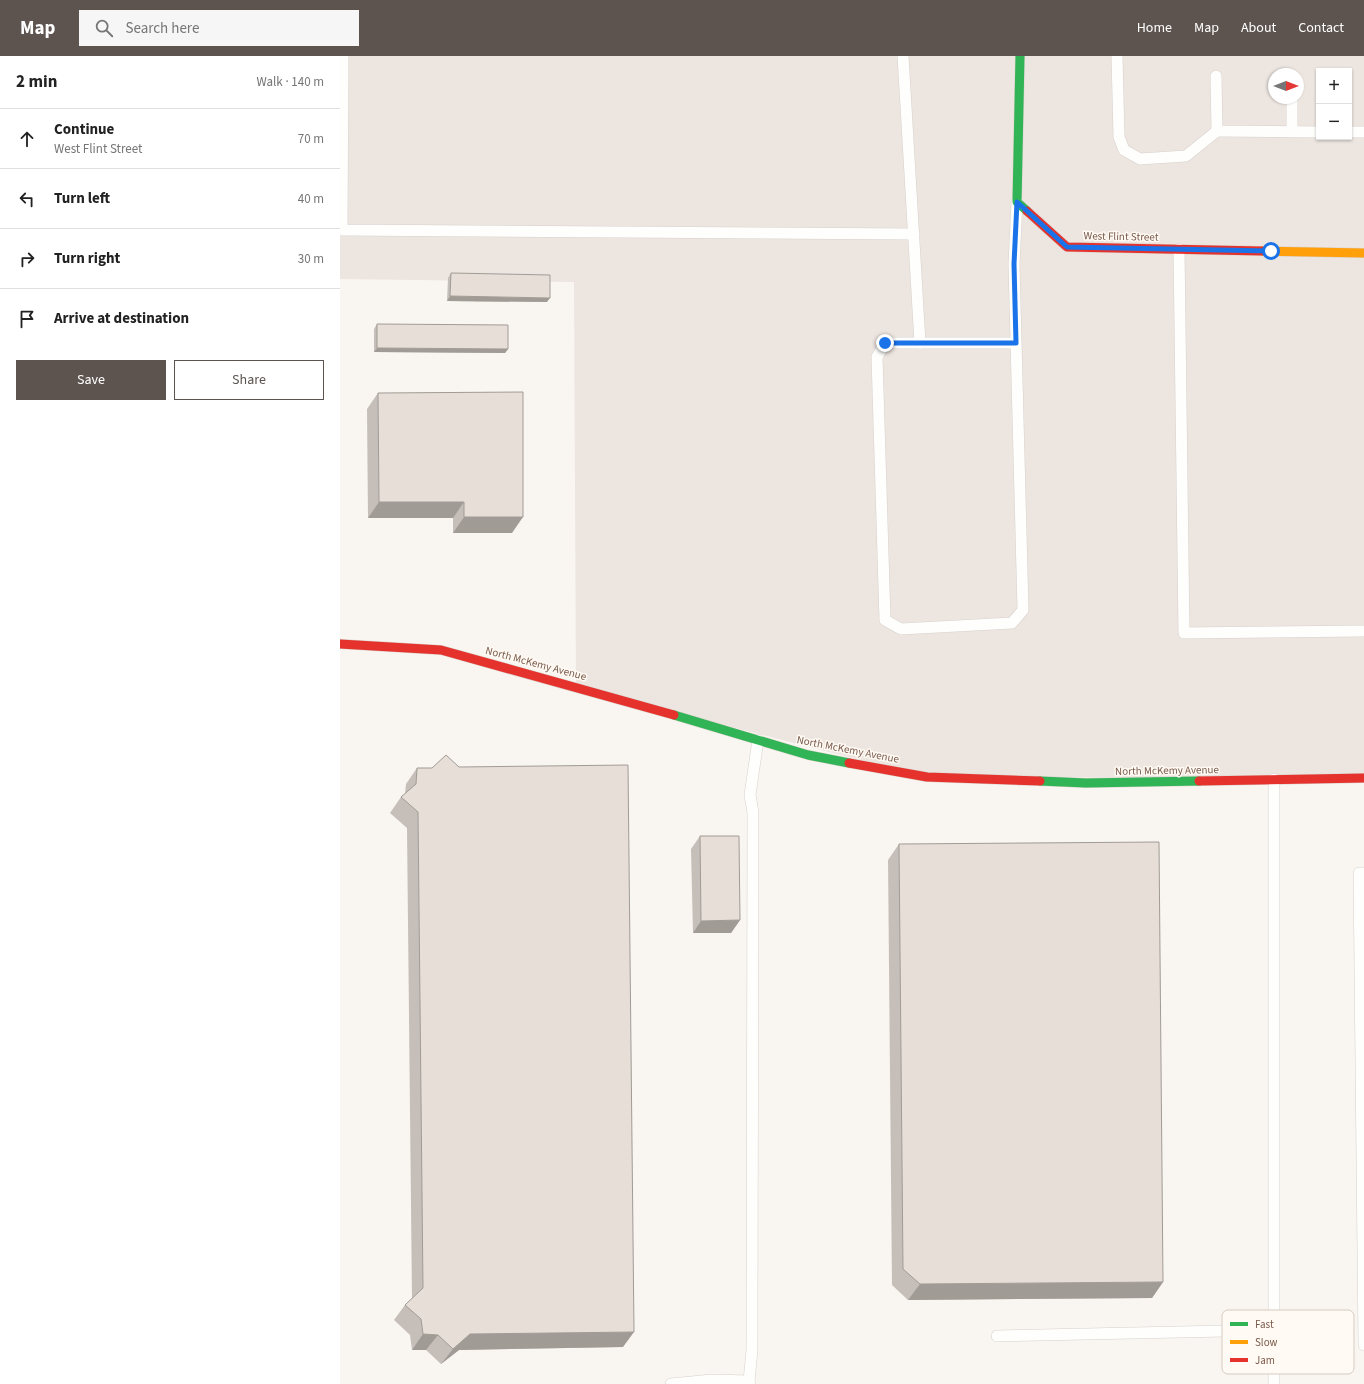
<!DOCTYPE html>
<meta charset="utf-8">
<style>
body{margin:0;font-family:"Source Sans 3",sans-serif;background:#f6f6f6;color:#222}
.controls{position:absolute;right:12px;top:12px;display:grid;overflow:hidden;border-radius:0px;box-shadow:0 1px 3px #0004}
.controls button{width:36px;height:36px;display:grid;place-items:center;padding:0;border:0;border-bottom:1px solid #e0e0e0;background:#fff;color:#222;font:20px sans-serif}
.compass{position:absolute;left:928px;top:12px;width:36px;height:36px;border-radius:50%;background:#fff;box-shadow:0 1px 3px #0004;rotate:90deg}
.stop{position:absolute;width:12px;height:12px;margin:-9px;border:3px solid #1a73e8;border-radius:50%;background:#fff}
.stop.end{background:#1a73e8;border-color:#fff;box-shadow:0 1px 4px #0008}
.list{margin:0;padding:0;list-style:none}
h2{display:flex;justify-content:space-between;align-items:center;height:52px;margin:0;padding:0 16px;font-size:17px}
h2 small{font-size:13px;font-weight:400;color:#767676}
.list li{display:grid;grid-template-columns:26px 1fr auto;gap:12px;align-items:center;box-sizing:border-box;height:60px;padding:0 16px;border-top:1px solid #e0e0e0}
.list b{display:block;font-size:15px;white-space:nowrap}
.list p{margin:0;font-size:13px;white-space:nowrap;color:#767676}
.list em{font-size:13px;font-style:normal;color:#767676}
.actions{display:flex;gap:8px;padding:12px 16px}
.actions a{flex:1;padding:9px 0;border:1px solid #5d544f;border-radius:0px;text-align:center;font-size:14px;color:#5d544f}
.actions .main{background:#5d544f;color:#fff}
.icon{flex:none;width:22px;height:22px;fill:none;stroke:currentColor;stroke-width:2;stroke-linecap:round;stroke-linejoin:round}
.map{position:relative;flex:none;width:1024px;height:1328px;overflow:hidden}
header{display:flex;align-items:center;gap:24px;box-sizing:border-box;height:56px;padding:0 20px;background:#5d544f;color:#fff}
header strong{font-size:19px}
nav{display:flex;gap:22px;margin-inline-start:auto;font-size:14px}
.search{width:280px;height:36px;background:#f6f6f6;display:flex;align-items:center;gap:10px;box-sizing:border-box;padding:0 14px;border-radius:0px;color:#767676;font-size:15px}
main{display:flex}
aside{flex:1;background:#fff}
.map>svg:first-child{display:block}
</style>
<header>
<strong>Map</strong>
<div class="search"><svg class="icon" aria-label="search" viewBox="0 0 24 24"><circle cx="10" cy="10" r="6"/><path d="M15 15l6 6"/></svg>Search here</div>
<nav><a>Home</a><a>Map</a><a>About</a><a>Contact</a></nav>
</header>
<main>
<aside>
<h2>2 min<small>Walk · 140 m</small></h2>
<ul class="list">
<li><svg class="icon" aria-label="ahead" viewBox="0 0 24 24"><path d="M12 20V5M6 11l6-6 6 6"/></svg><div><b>Continue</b><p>West Flint Street</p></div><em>70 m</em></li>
<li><svg class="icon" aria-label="left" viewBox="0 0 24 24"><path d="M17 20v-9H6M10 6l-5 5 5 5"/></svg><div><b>Turn left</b></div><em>40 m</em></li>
<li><svg class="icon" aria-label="right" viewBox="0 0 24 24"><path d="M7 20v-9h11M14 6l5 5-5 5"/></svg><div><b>Turn right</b></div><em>30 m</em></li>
<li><svg class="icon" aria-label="arrive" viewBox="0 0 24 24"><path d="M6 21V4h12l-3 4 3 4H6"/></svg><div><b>Arrive at destination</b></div></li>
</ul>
<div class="actions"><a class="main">Save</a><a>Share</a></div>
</aside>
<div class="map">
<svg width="1024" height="1328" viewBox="0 0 1024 1328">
<rect width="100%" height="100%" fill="#f9f5f0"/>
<path fill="#ede5e0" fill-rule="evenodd" d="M0 0H1024V722L587 721 236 631 234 226 0 223ZM979 15H1009V81H979ZM934 18H958V42H934Z"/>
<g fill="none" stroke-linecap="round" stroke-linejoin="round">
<g stroke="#d7d1cb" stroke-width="12">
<g id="lane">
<polyline points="3,0 2,174 574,178"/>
<polyline points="563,0 580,287"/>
<polyline points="777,0 779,81 784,94 800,103 846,100 877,75"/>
<polyline points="876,20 877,75 979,76"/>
<polyline points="952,42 952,75"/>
<polyline points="1009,76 1024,76"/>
<polyline points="839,193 844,577 1024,575"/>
<polyline points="676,287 545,287 537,301 545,564 561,573 672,567 683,554 674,208 677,146"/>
<polyline points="934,723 934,1328"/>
<polyline points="1024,817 1019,817 1024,1289"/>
<polyline points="657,1280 934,1274"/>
<polyline points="409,1325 412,1294 413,757 410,739 418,684"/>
<polyline points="331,1328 372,1324 409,1325 410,1328"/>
</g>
</g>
<g stroke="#d9d2cb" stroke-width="10">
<g id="fast">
<polyline points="680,0 677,146 687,155"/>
<polyline points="334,659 468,699 509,707"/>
<polyline points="700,725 746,727 859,725"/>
</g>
</g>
<g stroke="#d9d2cb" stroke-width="10">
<polyline id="slow" points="922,195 1024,197"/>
</g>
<g stroke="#d9d2cb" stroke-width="10">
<g id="jam">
<polyline points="687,155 727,191 922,195"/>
<polyline points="0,588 101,594 334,659"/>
<polyline points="509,707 587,721 700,725"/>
<polyline points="859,725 1024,722"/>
</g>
</g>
<use href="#lane" stroke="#fefefd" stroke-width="11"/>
<use href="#fast" stroke="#30b455" stroke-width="9"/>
<use href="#slow" stroke="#ff9f0a" stroke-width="9"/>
<use href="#jam" stroke="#e5322d" stroke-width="9"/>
</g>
<g fill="#c6bfb9">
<polygon points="111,217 207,246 107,245 108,222"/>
<polygon points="37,268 168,293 165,297 34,296 34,273"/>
<polygon points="38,337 172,477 113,477 113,462 28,462 27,353"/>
<polygon points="77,712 283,1291 119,1294 101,1308 86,1294 72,1294 70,1279 54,1264 65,1249 72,1242 67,772 50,757 61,741 65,738 66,728"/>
<polygon points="360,780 400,864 391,877 353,877 351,793"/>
<polygon points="559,788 823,1226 812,1242 568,1244 552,1229 548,804"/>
</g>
<g fill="#a19b96">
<polygon points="110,240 210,242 207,246 107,245"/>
<polygon points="37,292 168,293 165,297 34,296"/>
<polygon points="39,446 124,446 113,462 28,462"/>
<polygon points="124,461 183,461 172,477 113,477"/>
<polygon points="400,864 391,877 353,877 361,865"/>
<polygon points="823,1226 812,1242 568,1244 580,1228"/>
<polygon points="294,1276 283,1291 119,1294 101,1308 113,1293 130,1278"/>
<polygon points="83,1278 98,1279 86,1294 72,1294"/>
</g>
<g fill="#e6ded7" stroke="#a19b96">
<polygon points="111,217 210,219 210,242 110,240"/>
<polygon points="37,268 168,269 168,293 37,292"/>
<polygon points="183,336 183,461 124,461 124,446 39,446 38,337"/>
<polygon points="106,699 119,711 288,709 294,1276 130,1278 113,1293 98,1279 83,1278 81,1263 65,1249 83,1232 78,756 61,741 76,728 77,712 92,712"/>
<polygon points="360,780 399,780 400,864 361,865"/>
<polygon points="819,786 823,1226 580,1228 563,1213 559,788"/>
</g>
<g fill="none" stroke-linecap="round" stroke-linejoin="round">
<polyline stroke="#1a73e8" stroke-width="5" points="545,287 676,287 674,208 677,146 727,191 931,195"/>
</g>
<g text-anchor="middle" stroke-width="3" stroke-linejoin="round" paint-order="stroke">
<g font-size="11" fill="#7a5c4d" stroke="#fffaf3">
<text transform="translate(781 180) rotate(1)" y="4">West Flint Street</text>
<text transform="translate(196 607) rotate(15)" y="4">North McKemy Avenue</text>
<text transform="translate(508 693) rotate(11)" y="4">North McKemy Avenue</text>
<text transform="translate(827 714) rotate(-1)" y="4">North McKemy Avenue</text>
</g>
</g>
<rect x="882" y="1254" width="132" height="64" rx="6" fill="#fffaf3" stroke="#d7cbc1" stroke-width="1"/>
<rect x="890" y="1266" width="18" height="4" fill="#30b455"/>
<rect x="890" y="1284" width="18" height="4" fill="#ff9f0a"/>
<rect x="890" y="1302" width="18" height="4" fill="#e5322d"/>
<g font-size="11" fill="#7a5c4d">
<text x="915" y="1272">Fast</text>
<text x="915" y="1290">Slow</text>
<text x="915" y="1308">Jam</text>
</g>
</svg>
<div class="controls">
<button>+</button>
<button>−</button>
</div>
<svg class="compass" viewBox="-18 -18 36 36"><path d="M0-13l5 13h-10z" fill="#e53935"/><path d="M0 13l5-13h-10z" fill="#767676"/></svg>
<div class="stop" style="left:931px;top:195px"></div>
<div class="stop end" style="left:545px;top:287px"></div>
</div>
</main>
